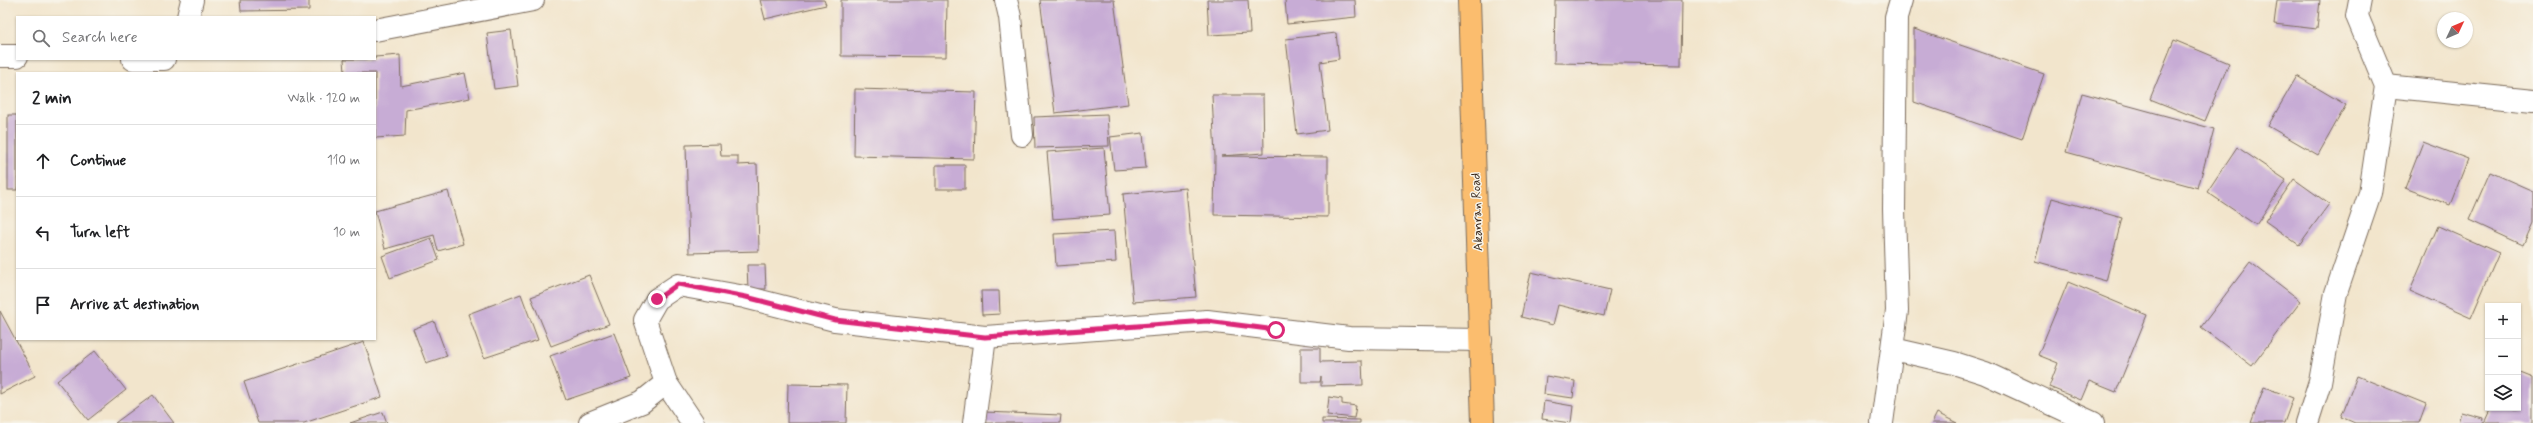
<!DOCTYPE html>
<meta charset="utf-8">
<style>
body{margin:0;font-family:Mynerve,sans-serif;background:#f6f6f6;color:#202124}
.controls{position:absolute;right:12px;bottom:12px;display:grid;overflow:hidden;border-radius:0px;box-shadow:0 1px 3px #0004}
.controls button{width:36px;height:36px;display:grid;place-items:center;padding:0;border:0;border-bottom:1px solid #e0e0e0;background:#fff;color:#202124;font:20px sans-serif}
.compass{position:absolute;left:2437px;top:12px;width:36px;height:36px;border-radius:50%;background:#fff;box-shadow:0 1px 3px #0004;rotate:46deg}
.stop{position:absolute;width:12px;height:12px;margin:-9px;border:3px solid #db2777;border-radius:50%;background:#fff}
.stop.end{background:#db2777;border-color:#fff;box-shadow:0 1px 4px #0008}
.list{margin:0;padding:0;list-style:none}
h2{display:flex;justify-content:space-between;align-items:center;height:52px;margin:0;padding:0 16px;font-size:17px}
h2 small{font-size:13px;font-weight:400;color:#757577}
.list li{display:grid;grid-template-columns:26px 1fr auto;gap:12px;align-items:center;box-sizing:border-box;height:72px;padding:0 16px;border-top:1px solid #e0e0e0}
.list b{display:block;font-size:15px;white-space:nowrap}
.list em{font-size:13px;font-style:normal;color:#757577}
.icon{flex:none;width:22px;height:22px;fill:none;stroke:currentColor;stroke-width:2;stroke-linecap:round;stroke-linejoin:round}
.map{position:relative;flex:none;width:2533px;height:423px;overflow:hidden}
.search{position:absolute;background:#fff;box-shadow:0 1px 3px #0004;left:16px;top:16px;width:360px;height:44px;display:flex;align-items:center;gap:10px;box-sizing:border-box;padding:0 14px;border-radius:0px;color:#757577;font-size:15px}
.panel{position:absolute;background:#fff;box-shadow:0 1px 3px #0004;left:16px;top:72px;width:360px;height:268px;border-radius:0px}
.map>svg:first-child{display:block}
</style>
<div class="map">
<svg width="2533" height="423" viewBox="0 0 2533 423">
<rect width="100%" height="100%" fill="#f7f3e8"/>
<filter id="ink" filterUnits="userSpaceOnUse"><feTurbulence type="fractalNoise" baseFrequency=".025" numOctaves="2"/><feDisplacementMap in="SourceGraphic" scale="8" xChannelSelector="R" yChannelSelector="G"/><feConvolveMatrix kernelMatrix="1 2 1 2 8 2 1 2 1" color-interpolation-filters="sRGB"/></filter>
<filter id="wash" filterUnits="userSpaceOnUse"><feTurbulence type="fractalNoise" baseFrequency=".012" numOctaves="4" result="noise"/><feDisplacementMap in="SourceGraphic" scale="16" xChannelSelector="R" yChannelSelector="G"/><feGaussianBlur stdDeviation="0.9" result="paint"/><feColorMatrix in="noise" values="0 0 0 0 0 0 0 0 0 0 0 0 0 0 0 0 0 1.4 0 .05"/><feComposite in="paint" operator="in"/></filter>
<g filter="url(#wash)">
<rect width="100%" height="100%" fill="#f2e5cc"/>
<g id="blocks">
<g fill="#c7acd5">
<polygon points="240,0 309,0 309,10 241,11"/>
<polygon points="760,0 824,0 826,5 765,19"/>
<polygon points="841,0 947,0 946,57 841,56"/>
<polygon points="1040,0 1114,0 1128,104 1055,113"/>
<polygon points="1207,0 1248,0 1250,33 1209,35"/>
<polygon points="1285,0 1355,0 1356,17 1287,24"/>
<polygon points="1555,0 1682,0 1681,65 1554,63"/>
<polygon points="2277,0 2320,0 2317,29 2274,24"/>
<polygon points="1914,29 2044,74 2022,139 1914,102"/>
<polygon points="511,30 518,86 494,89 487,33"/>
<polygon points="1336,33 1339,59 1320,62 1328,130 1297,134 1286,39"/>
<polygon points="2174,40 2229,63 2205,121 2150,99"/>
<polygon points="400,55 401,86 465,73 470,98 406,110 405,136 375,138 375,73 345,73 344,59 375,59 375,57"/>
<polygon points="2297,76 2346,105 2318,155 2268,126"/>
<polygon points="855,89 976,92 974,159 854,156"/>
<polygon points="2082,93 2214,129 2198,188 2066,152"/>
<polygon points="1212,95 1263,95 1264,153 1221,156 1328,157 1328,217 1214,215 1215,156"/>
<polygon points="1107,114 1109,146 1035,148 1034,117"/>
<rect x="8" y="115" width="9" height="75"/>
<polygon points="1143,133 1146,168 1114,170 1110,137"/>
<polygon points="2423,142 2468,159 2450,205 2405,188"/>
<polygon points="720,144 721,156 738,156 738,165 757,164 759,251 689,253 686,145"/>
<polygon points="2237,147 2286,180 2256,225 2207,192"/>
<polygon points="1104,148 1110,215 1053,219 1047,152"/>
<rect x="936" y="165" width="29" height="24"/>
<polygon points="2490,172 2533,191 2533,223 2523,245 2469,220"/>
<polygon points="2294,179 2329,204 2299,245 2265,221"/>
<polygon points="1186,188 1196,297 1133,302 1123,194"/>
<polygon points="448,191 463,244 438,251 434,235 385,249 375,211"/>
<polygon points="2052,198 2122,218 2106,281 2035,261"/>
<polygon points="2438,226 2499,253 2471,318 2410,291"/>
<polygon points="1114,231 1116,262 1056,266 1054,234"/>
<polygon points="431,238 439,260 390,278 382,256"/>
<polygon points="2250,262 2301,301 2252,366 2201,327"/>
<polygon points="747,265 765,265 766,289 748,289"/>
<polygon points="1531,272 1610,290 1604,316 1558,305 1553,325 1521,317"/>
<polygon points="589,275 609,324 551,346 531,297"/>
<polygon points="2068,282 2147,315 2116,392 2089,381 2081,400 2049,387 2058,363 2038,355"/>
<polygon points="981,291 999,291 1000,314 982,315"/>
<polygon points="521,294 538,340 484,358 468,314"/>
<polygon points="0,311 35,376 0,394"/>
<polygon points="434,321 447,356 426,363 413,329"/>
<polygon points="614,333 631,378 566,400 550,356"/>
<polygon points="364,342 382,397 304,423 258,423 244,382"/>
<polygon points="1301,348 1320,348 1320,362 1362,361 1363,385 1321,386 1321,377 1320,382 1301,382"/>
<polygon points="95,351 126,390 88,420 57,381"/>
<polygon points="2518,372 2533,378 2533,423 2484,423 2491,408 2518,408"/>
<polygon points="1546,376 1575,381 1573,398 1544,394"/>
<polygon points="2357,376 2426,404 2419,423 2355,423 2341,417"/>
<polygon points="788,384 847,385 846,423 787,423"/>
<polygon points="2264,387 2293,398 2284,423 2251,423"/>
<polygon points="153,395 174,423 115,423"/>
<polygon points="1329,397 1342,399 1342,404 1356,406 1354,418 1327,415"/>
<polygon points="1544,401 1573,406 1571,423 1542,419"/>
<polygon points="383,412 387,423 350,423"/>
<polygon points="984,412 1061,415 1060,423 983,423"/>
<polygon points="2461,412 2483,418 2482,423 2458,423"/>
<polygon points="1937,413 1957,423 1932,423"/>
<polygon points="1322,419 1360,420 1360,423 1322,423"/>
</g>
</g>
</g>
<g filter="url(#ink)">
<use href="#blocks" fill-opacity="0" stroke="#7b6b5b" stroke-width="1"/>
<g fill="none" stroke-linecap="round" stroke-linejoin="round">
<g stroke="#7b6b5b" stroke-width="24">
<g id="minor">
<polyline points="1006,0 1010,17 1022,135"/>
<polyline points="188,17 192,0"/>
<polyline points="375,30 533,0"/>
<polyline points="0,56 17,56"/>
<polyline points="133,59 164,59"/>
<polyline points="2386,86 2533,101"/>
<polyline points="1893,349 1954,363 1985,373 2093,423"/>
<polyline points="666,383 693,423"/>
<polyline points="590,423 642,402 666,383 645,320 657,299 678,285 745,297 835,320 985,337 1207,321 1349,338 1481,340"/>
<polyline points="974,423 985,337"/>
<polyline points="1882,423 1897,311 1894,209 1896,17 1901,0"/>
<polyline points="2307,423 2320,382 2336,293 2370,193 2386,86 2357,16 2360,0"/>
</g>
</g>
<g stroke="#7b6b5b" stroke-width="24">
<polyline id="major" points="1469,0 1483,423"/>
</g>
<use href="#minor" stroke="#fff" stroke-width="22"/>
<use href="#major" stroke="#fbbd6e" stroke-width="22"/>
</g>
</g>
<g fill="none" stroke-linecap="round" stroke-linejoin="round" filter="url(#ink)">
<polyline stroke="#db2777" stroke-width="5" points="657,299 678,284 746,297 835,320 985,337 1207,321 1276,330"/>
</g>
<g text-anchor="middle" stroke-width="3" stroke-linejoin="round" paint-order="stroke">
<g font-size="13" fill="#3b2a1e" stroke="#f7f3e8">
<text transform="translate(1476 212) rotate(-92)" y="5">Akanran Road</text>
</g>
</g>
</svg>
<div class="controls">
<button>+</button>
<button>−</button>
<button><svg class="icon" aria-label="layers" viewBox="0 0 24 24"><path d="M12 4l9 5-9 5-9-5zM3 14l9 5 9-5"/></svg></button>
</div>
<svg class="compass" viewBox="-18 -18 36 36"><path d="M0-13l5 13h-10z" fill="#e53935"/><path d="M0 13l5-13h-10z" fill="#757577"/></svg>
<div class="stop" style="left:1276px;top:330px"></div>
<div class="stop end" style="left:657px;top:299px"></div>
<div class="search"><svg class="icon" aria-label="search" viewBox="0 0 24 24"><circle cx="10" cy="10" r="6"/><path d="M15 15l6 6"/></svg>Search here</div>
<section class="panel">
<h2>2 min<small>Walk · 120 m</small></h2>
<ul class="list">
<li><svg class="icon" aria-label="ahead" viewBox="0 0 24 24"><path d="M12 20V5M6 11l6-6 6 6"/></svg><div><b>Continue</b></div><em>110 m</em></li>
<li><svg class="icon" aria-label="left" viewBox="0 0 24 24"><path d="M17 20v-9H6M10 6l-5 5 5 5"/></svg><div><b>Turn left</b></div><em>10 m</em></li>
<li><svg class="icon" aria-label="arrive" viewBox="0 0 24 24"><path d="M6 21V4h12l-3 4 3 4H6"/></svg><div><b>Arrive at destination</b></div></li>
</ul>
</section>
</div>
